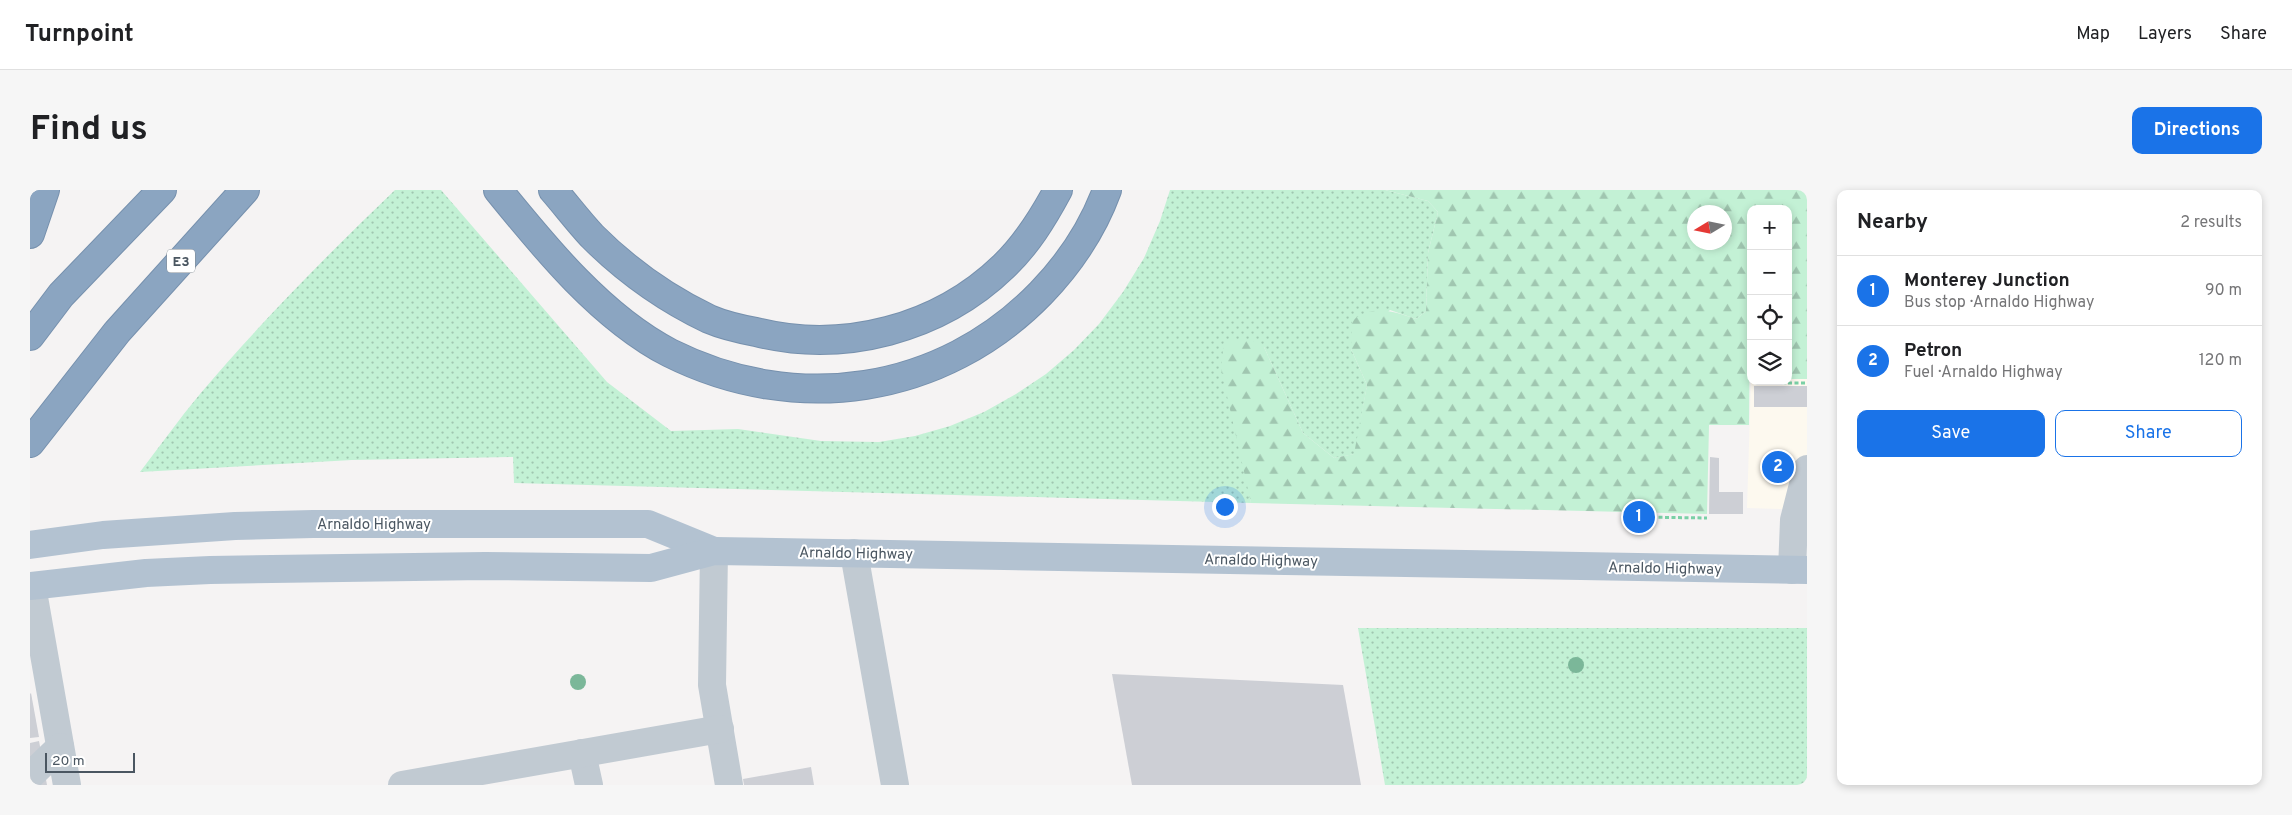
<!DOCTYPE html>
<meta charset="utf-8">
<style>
body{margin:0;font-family:Overpass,sans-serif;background:#f6f6f6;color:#202124}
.controls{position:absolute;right:15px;top:15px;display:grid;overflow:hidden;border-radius:10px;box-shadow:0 2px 8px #0003}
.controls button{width:45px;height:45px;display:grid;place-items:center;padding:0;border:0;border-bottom:1px solid #e0e0e0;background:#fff;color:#202124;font:25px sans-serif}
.compass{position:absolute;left:1657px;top:15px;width:45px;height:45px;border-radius:50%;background:#fff;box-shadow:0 2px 8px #0003;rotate:260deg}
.scale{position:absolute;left:15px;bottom:12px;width:90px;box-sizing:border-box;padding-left:5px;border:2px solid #4a5661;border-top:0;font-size:14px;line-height:18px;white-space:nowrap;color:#4a5661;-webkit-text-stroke:4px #fff;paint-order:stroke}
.you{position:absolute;left:1194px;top:316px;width:18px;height:18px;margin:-12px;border:4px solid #fff;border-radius:50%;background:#1a73e8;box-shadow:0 0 0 8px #1a73e833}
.badge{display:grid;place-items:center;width:32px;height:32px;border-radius:50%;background:#1a73e8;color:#fff;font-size:16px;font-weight:700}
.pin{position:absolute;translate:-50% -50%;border:2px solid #fff;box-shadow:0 1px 5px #0006}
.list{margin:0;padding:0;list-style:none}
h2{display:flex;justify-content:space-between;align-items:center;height:65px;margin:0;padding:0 20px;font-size:21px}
h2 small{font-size:16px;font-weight:400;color:#757577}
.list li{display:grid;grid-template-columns:32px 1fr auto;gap:15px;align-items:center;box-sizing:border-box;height:70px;padding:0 20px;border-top:1px solid #e0e0e0}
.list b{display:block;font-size:19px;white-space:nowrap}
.list p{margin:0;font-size:16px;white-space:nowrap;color:#757577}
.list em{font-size:16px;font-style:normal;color:#757577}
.actions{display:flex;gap:10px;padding:15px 20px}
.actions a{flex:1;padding:11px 0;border:1px solid #1a73e8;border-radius:10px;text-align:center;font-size:18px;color:#1a73e8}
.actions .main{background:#1a73e8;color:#fff}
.icon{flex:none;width:28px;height:28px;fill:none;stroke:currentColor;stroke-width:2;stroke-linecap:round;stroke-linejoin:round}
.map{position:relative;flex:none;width:1777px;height:595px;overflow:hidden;border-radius:10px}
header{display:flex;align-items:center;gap:30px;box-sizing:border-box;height:70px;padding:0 25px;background:#fff;border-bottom:1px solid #e0e0e0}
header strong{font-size:24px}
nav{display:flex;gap:28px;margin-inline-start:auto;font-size:18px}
.intro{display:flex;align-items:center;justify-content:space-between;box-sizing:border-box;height:120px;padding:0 30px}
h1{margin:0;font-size:35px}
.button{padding:12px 22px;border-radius:10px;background:#1a73e8;color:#fff;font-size:18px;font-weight:700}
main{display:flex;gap:30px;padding:0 30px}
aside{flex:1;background:#fff;border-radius:10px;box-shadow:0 2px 8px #0003}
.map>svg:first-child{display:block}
</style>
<header>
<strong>Turnpoint</strong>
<nav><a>Map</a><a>Layers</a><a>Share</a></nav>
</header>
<div class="intro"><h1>Find us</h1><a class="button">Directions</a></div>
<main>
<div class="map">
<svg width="1777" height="595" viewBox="0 0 1777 595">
<defs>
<pattern id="grass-dots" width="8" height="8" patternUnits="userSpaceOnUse" patternTransform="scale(1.25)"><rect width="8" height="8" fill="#c3f1d5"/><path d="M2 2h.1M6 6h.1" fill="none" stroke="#a0c6b0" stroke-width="1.8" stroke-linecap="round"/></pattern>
<pattern id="forest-firs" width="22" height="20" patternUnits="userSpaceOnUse" patternTransform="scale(1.25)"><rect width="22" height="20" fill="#c3f1d5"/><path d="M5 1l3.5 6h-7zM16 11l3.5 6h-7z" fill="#a0c6b0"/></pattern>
</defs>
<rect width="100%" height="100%" fill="#f5f3f3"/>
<polygon fill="#fdf9ef" points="1758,189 1777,189 1777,320 1717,318 1721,191 1758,191"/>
<g fill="url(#grass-dots)">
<path d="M365 0H411L577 192 641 241 708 239 791 251 849 252 885 246 920 236 954 222 986 204 1016 184 1044 160 1069 134 1093 102 1114 68 1130 31 1140 0H1355L1398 11 1408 22 1398 63 1396 121 1386 129 1360 120 1321 159 1337 195 1325 264 1304 268 1273 243 1234 157 1218 292 1221 313 484 293 483 267 322 270 110 282C130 256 149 229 170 204 231 132 297 65 365 0Z"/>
<polygon points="1328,438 1777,438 1777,595 1355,595"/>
</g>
<path fill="url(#forest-firs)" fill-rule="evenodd" d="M1355 0H1777V189H1758V19H1721L1719 235H1679L1677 324 1221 313 1191 179 1194 151 1221 150 1234 157 1273 243 1304 268 1324 264 1337 195 1321 159 1322 131C1343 114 1362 121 1386 129L1396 121 1398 63 1408 22 1398 11ZM1664 22H1694V52H1664Z"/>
<g fill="#cdcfd5">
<rect x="1724" y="196" width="53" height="21"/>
<polygon points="1680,267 1689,268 1689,302 1713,302 1713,324 1679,324"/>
<polygon points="1082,484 1313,495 1331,595 1102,595"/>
<polygon points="1,503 9,547 0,548 0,504"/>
<polygon points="9,551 17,595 0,595 0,553"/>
<polygon points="781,577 784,595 714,595 713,589"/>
</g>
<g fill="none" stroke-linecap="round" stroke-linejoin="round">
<g stroke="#7690ad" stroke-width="30">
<g id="highway">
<path d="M468 0C515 58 572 128 640 163 766 226 912 205 1011 103 1039 74 1063 38 1077 0"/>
<path d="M523 0C536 15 548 31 562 46 595 79 637 109 679 129 693 135 710 139 726 142 813 164 909 139 974 76 997 54 1013 28 1028 0"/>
<polyline points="0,44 15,0"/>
<polyline points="0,146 31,105 132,0"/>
<polyline points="0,253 87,142 215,0"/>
</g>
</g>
<g stroke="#7ad0a6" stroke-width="3" stroke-dasharray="4 2.5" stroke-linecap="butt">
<polyline points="1745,193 1777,193"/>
<polyline points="1609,327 1677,328"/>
</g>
<g stroke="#c1cad2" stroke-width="28">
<polyline points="684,361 682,495 699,595"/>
<polyline points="824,363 865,595"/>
<polyline points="1762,380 1764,330 1777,279"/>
<polyline points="2,396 37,595"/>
<polyline points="552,563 559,595"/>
<polyline points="0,586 30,557"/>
<polyline points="372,595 690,539"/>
</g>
<g stroke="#b3c2d1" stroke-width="28">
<polyline points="0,355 73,345 205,336 283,334 618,334 684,361"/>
<polyline points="0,396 116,383 180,380 455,376 621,378 684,361 1777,380"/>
</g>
<use href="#highway" stroke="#8ba5c1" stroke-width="28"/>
</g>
<g fill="#7bb799">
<circle cx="1546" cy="475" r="8"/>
<circle cx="548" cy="492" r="8"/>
</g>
<g text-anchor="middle" stroke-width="4" stroke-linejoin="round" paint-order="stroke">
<rect fill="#fff" stroke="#808990" stroke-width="1" x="137" y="59.5" width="28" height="23" rx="4"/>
<g font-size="14" font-weight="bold" fill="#4a5661">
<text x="151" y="76">E3</text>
</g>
<g font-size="15" fill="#4a5661" stroke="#fff">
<text x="344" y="339">Arnaldo Highway</text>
<text transform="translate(826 363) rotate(1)" y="5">Arnaldo Highway</text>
<text transform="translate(1231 370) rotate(1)" y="5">Arnaldo Highway</text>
<text transform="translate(1635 378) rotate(1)" y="5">Arnaldo Highway</text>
</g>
</g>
</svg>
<div class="controls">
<button>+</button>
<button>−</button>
<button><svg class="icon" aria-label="locate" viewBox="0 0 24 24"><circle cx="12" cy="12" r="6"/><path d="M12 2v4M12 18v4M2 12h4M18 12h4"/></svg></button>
<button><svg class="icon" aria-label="layers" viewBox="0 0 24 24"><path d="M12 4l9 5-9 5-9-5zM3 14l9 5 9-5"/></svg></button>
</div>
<svg class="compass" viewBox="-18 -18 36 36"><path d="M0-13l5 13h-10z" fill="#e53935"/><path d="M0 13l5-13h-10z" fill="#757577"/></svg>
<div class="scale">20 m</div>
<div class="you"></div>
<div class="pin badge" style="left:1609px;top:327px">1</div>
<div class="pin badge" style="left:1748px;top:277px">2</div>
</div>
<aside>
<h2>Nearby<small>2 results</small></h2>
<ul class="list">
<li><span class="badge">1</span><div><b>Monterey Junction</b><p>Bus stop · Arnaldo Highway</p></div><em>90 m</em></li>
<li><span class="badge">2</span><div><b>Petron</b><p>Fuel · Arnaldo Highway</p></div><em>120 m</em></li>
</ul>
<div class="actions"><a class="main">Save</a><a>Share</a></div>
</aside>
</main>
